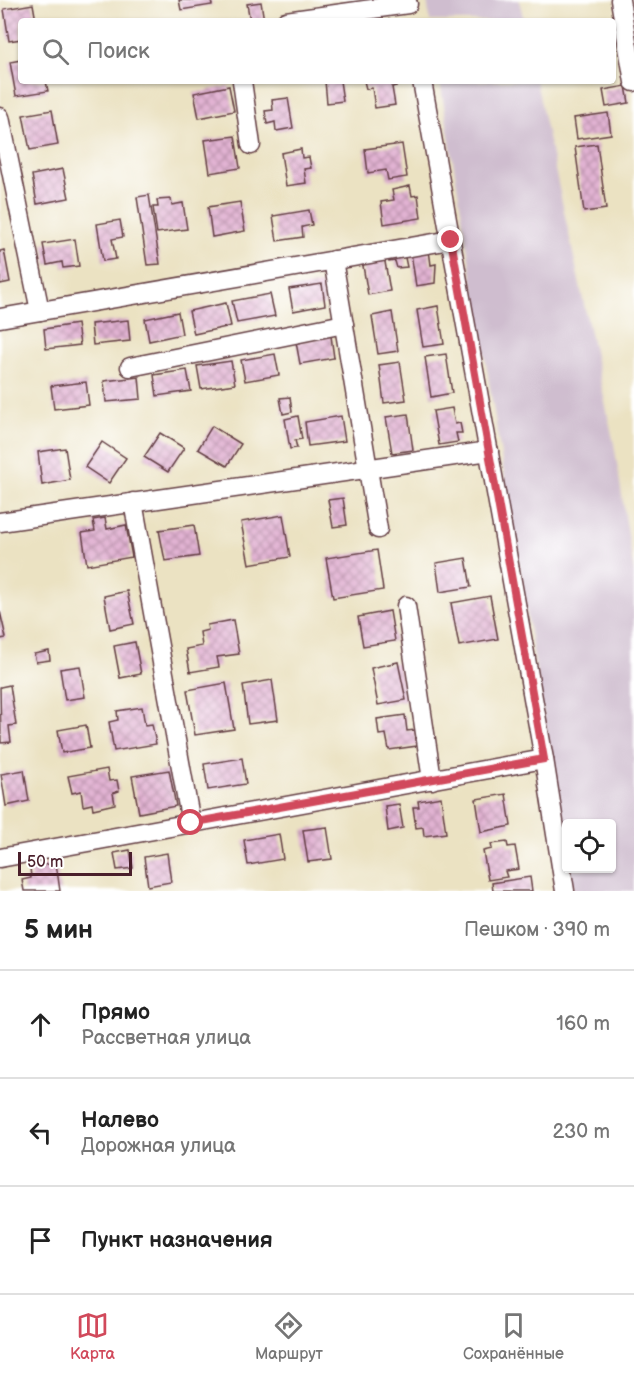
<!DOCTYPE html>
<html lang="ru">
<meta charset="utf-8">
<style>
body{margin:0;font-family:"Balsamiq Sans",sans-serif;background:#f6f6f6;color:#222}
.controls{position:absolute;right:18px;bottom:18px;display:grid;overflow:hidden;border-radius:6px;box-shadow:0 2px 4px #0004}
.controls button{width:54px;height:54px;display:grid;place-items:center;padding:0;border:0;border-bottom:2px solid #e0e0e0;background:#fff;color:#222;font:30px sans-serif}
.scale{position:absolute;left:18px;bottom:15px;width:114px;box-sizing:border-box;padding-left:6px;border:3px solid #4a1f2b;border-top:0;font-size:16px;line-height:21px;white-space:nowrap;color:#4a1f2b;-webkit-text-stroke:4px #fff;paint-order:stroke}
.stop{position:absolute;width:18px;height:18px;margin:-14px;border:4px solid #d1495b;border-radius:50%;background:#fff}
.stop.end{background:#d1495b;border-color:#fff;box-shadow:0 2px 6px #0008}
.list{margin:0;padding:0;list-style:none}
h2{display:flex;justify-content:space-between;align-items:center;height:78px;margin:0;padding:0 24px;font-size:26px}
h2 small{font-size:20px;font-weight:400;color:#767676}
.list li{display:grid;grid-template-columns:39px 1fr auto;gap:18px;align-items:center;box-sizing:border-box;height:108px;padding:0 24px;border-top:2px solid #e0e0e0}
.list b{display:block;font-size:22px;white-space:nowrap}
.list p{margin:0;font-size:20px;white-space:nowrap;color:#767676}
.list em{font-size:20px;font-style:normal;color:#767676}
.icon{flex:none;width:33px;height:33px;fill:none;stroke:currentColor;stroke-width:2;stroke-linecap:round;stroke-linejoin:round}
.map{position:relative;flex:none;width:634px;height:891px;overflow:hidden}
.search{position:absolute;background:#fff;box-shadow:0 2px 4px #0004;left:18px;right:18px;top:18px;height:66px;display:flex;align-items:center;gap:15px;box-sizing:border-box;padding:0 21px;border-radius:6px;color:#767676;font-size:22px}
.sheet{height:402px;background:#fff}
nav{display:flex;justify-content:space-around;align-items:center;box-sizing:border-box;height:84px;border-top:2px solid #e0e0e0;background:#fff;font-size:16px;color:#767676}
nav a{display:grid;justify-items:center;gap:3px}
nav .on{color:#d1495b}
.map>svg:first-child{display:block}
</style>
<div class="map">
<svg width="634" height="891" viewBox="0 0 634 891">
<defs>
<pattern id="building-cross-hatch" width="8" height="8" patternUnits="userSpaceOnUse" patternTransform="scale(1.5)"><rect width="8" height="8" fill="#e2b3d3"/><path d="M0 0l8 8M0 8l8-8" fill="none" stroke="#b991ab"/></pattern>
</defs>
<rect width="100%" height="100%" fill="#fff"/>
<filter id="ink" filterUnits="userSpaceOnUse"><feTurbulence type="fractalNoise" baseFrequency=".0167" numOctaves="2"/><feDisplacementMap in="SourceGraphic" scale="12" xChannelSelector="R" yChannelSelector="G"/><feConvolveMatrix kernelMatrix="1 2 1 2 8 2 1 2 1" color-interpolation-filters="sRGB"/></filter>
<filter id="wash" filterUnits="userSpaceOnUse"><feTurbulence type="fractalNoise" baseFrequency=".008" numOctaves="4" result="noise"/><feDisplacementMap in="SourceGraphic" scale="24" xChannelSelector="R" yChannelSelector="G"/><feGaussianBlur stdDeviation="1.35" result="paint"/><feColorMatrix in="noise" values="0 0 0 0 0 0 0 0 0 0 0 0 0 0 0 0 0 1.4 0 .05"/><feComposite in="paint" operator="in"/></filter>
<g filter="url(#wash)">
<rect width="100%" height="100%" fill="#ebe2c2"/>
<g fill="#cfbdcf">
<polygon points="427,0 519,0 524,21 430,21"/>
<polygon points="440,81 536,81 614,444 634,573 634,891 573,891 569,869 612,868 612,824 566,824 566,853"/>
</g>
<g id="blocks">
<g fill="url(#building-cross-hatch)">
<polygon points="179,0 211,0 212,5 181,10"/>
<polygon points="261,2 264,21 250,21 247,4"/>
<polygon points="33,4 36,21 21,21 21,39 9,41 4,9"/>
<polygon points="21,60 21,81 46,81 48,91 16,96 10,62"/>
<polygon points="325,81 340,81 343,101 327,103"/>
<polygon points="364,81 400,81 400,85 392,87 395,105 375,108 372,88 366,89"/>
<polygon points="229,86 234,111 199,118 194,93"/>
<polygon points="626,86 629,103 606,107 603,90"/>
<polygon points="288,98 293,128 276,131 275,122 267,124 265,111 273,110 272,100"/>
<polygon points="52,110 58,145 30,150 23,115"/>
<polygon points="608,113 611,134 577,139 574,118"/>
<polygon points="235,136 240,168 210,173 205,140"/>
<polygon points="402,144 407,177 388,180 386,170 368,173 365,149"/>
<polygon points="597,144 606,209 584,212 575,147"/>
<polygon points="301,149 302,158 309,157 311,168 304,169 306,183 286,186 281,153"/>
<polygon points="63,169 69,198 37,204 32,175"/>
<polygon points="410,186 412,196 418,195 421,218 384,224 381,202 394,200 392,190"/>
<polygon points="149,195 160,264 147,265 137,197"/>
<polygon points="171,199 172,205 183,203 187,229 157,233 153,207 158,207 157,200"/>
<polygon points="240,202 245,231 212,237 208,207"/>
<polygon points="309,210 312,225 302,227 303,237 277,241 273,216"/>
<polygon points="120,220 123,237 112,239 116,259 103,261 97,224"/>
<polygon points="75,239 79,266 63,268 62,262 47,265 43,244"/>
<polygon points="4,250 10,282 0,284 0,251"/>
<polygon points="429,250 431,265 436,264 435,283 416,286 411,253"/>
<polygon points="404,253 407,267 397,268 395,261 389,262 388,256"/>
<polygon points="384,256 390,291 368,295 362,260"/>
<polygon points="322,284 325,305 293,311 289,289"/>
<polygon points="270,294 275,316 237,323 232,301"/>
<polygon points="226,303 231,326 194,334 189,311"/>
<polygon points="438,306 444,344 423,347 417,310"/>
<polygon points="178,312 182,334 149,341 145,319"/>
<polygon points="392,312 398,351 378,354 372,316"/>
<polygon points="128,320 130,341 93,345 91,324"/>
<polygon points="77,324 80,345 46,349 44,329"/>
<polygon points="331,336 334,358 300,364 296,342"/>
<polygon points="275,354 279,375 245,381 241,360"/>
<polygon points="446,354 452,393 431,397 425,357"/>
<polygon points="231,361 235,384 201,389 197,366"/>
<polygon points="400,362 406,400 384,403 379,365"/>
<polygon points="187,370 191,391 157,396 154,375"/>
<polygon points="139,377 141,399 106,402 104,381"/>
<polygon points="86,382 89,405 54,409 51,386"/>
<polygon points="290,397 292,412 283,414 280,398"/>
<polygon points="452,408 455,424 460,423 462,433 456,433 458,442 439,445 433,411"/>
<polygon points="408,414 413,450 392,453 386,417"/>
<polygon points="298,416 302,439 295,440 297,448 290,449 285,419"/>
<polygon points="341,416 345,441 308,446 305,422"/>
<polygon points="212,426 241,444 227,466 198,449"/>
<polygon points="160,433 184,448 168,472 144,457"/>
<polygon points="102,442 126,458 109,483 85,467"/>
<polygon points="65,448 70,480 42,485 38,452"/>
<polygon points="343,498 347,525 333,527 328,500"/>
<polygon points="283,515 290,557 249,564 241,522"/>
<polygon points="105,518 107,529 126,525 132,557 87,565 82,533 95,531 93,520"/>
<polygon points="194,525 199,556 165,561 159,530"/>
<polygon points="377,550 383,590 333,598 326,558"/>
<polygon points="466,558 471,587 440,592 436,563"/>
<polygon points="127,591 134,624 110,629 104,596"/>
<polygon points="490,596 498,639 459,646 451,603"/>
<polygon points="0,611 6,638 0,639"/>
<polygon points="390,611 395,641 363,646 358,617"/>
<polygon points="233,620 239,654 217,657 219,667 190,672 186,649 202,646 200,632 208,630 207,625"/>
<polygon points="135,642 141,674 120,678 114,646"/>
<polygon points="49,651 50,660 36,662 34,654"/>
<polygon points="398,662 406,700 378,705 371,668"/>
<polygon points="80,666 85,697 65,700 60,669"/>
<polygon points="272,680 278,720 248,724 243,685"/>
<polygon points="226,683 234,729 195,735 187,690"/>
<polygon points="10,685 16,725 9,726 11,742 1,743 0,687"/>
<polygon points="142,707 145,725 152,724 156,744 114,751 109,722 118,720 117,711"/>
<polygon points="405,715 407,731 415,730 417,746 389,750 386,734 379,735 377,719"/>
<polygon points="86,725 90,748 62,753 58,730"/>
<polygon points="242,758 246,784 208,790 204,764"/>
<polygon points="107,769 109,781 117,780 119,791 113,793 115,804 93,809 92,804 83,806 81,791 72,793 68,776"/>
<polygon points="24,770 29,801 6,806 1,774"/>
<polygon points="169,770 176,806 139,813 132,776"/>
<polygon points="506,794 511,826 481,832 476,799"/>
<polygon points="441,797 446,833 424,836 423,827 416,828 413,807 419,807 418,801"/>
<polygon points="399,804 403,828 388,831 385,806"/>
<polygon points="327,827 332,859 308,862 303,830"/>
<polygon points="279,834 283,859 248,865 244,840"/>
<polygon points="507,842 508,847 515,846 519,869 505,871 507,877 488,880 483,851 492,849 491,844"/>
<polygon points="130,850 133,868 117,870 114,853"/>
<polygon points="167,853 171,882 148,886 144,857"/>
<polygon points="56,863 60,891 24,891 22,880 31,878 30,867"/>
<polygon points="530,877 532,891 493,891 492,883"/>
</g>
</g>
</g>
<g filter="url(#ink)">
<use href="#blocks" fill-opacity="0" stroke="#623c42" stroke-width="1.5"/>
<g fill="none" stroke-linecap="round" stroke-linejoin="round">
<g stroke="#623c42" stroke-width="21">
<g id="minor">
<polyline points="620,0 634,82"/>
<polyline points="286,21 408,4"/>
<polyline points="242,81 251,145"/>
<polyline points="422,81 544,759 565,891"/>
<polyline points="0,117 40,311"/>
<polyline points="333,260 378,529"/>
<polyline points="0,318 451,240"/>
<polyline points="130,367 344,324"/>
<polyline points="133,502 191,823"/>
<polyline points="0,522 489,451"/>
<polyline points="406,606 432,780"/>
<polyline points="0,858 544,759"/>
</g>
</g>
<use href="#minor" stroke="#fff" stroke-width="18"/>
</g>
</g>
<g fill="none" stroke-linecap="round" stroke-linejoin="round" filter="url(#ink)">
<polyline stroke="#d1495b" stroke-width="8" points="191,823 544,759 451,240"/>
</g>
</svg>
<div class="controls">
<button><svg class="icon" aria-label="locate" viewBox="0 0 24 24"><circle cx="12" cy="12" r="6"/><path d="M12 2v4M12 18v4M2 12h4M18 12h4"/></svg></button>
</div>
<div class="scale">50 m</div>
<div class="stop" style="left:191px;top:823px"></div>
<div class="stop end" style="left:451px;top:240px"></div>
<div class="search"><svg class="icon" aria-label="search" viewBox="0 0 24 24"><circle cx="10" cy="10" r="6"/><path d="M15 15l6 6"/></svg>Поиск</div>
</div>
<section class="sheet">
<h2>5 мин<small>Пешком · 390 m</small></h2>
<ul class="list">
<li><svg class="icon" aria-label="ahead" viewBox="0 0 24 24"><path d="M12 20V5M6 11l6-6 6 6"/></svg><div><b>Прямо</b><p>Рассветная улица</p></div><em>160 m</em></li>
<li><svg class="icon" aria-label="left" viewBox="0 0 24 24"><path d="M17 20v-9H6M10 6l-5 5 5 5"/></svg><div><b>Налево</b><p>Дорожная улица</p></div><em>230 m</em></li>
<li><svg class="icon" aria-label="arrive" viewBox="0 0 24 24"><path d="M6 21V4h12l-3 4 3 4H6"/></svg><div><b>Пункт назначения</b></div></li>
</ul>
</section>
<nav>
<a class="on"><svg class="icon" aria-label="map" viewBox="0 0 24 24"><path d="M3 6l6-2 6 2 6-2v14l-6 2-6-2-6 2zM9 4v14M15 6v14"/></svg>Карта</a>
<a><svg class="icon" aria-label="directions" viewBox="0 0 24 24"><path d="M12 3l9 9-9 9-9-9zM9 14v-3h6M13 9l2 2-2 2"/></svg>Маршрут</a>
<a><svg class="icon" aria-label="saved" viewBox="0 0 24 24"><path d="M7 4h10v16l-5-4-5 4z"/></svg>Сохранённые</a>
</nav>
